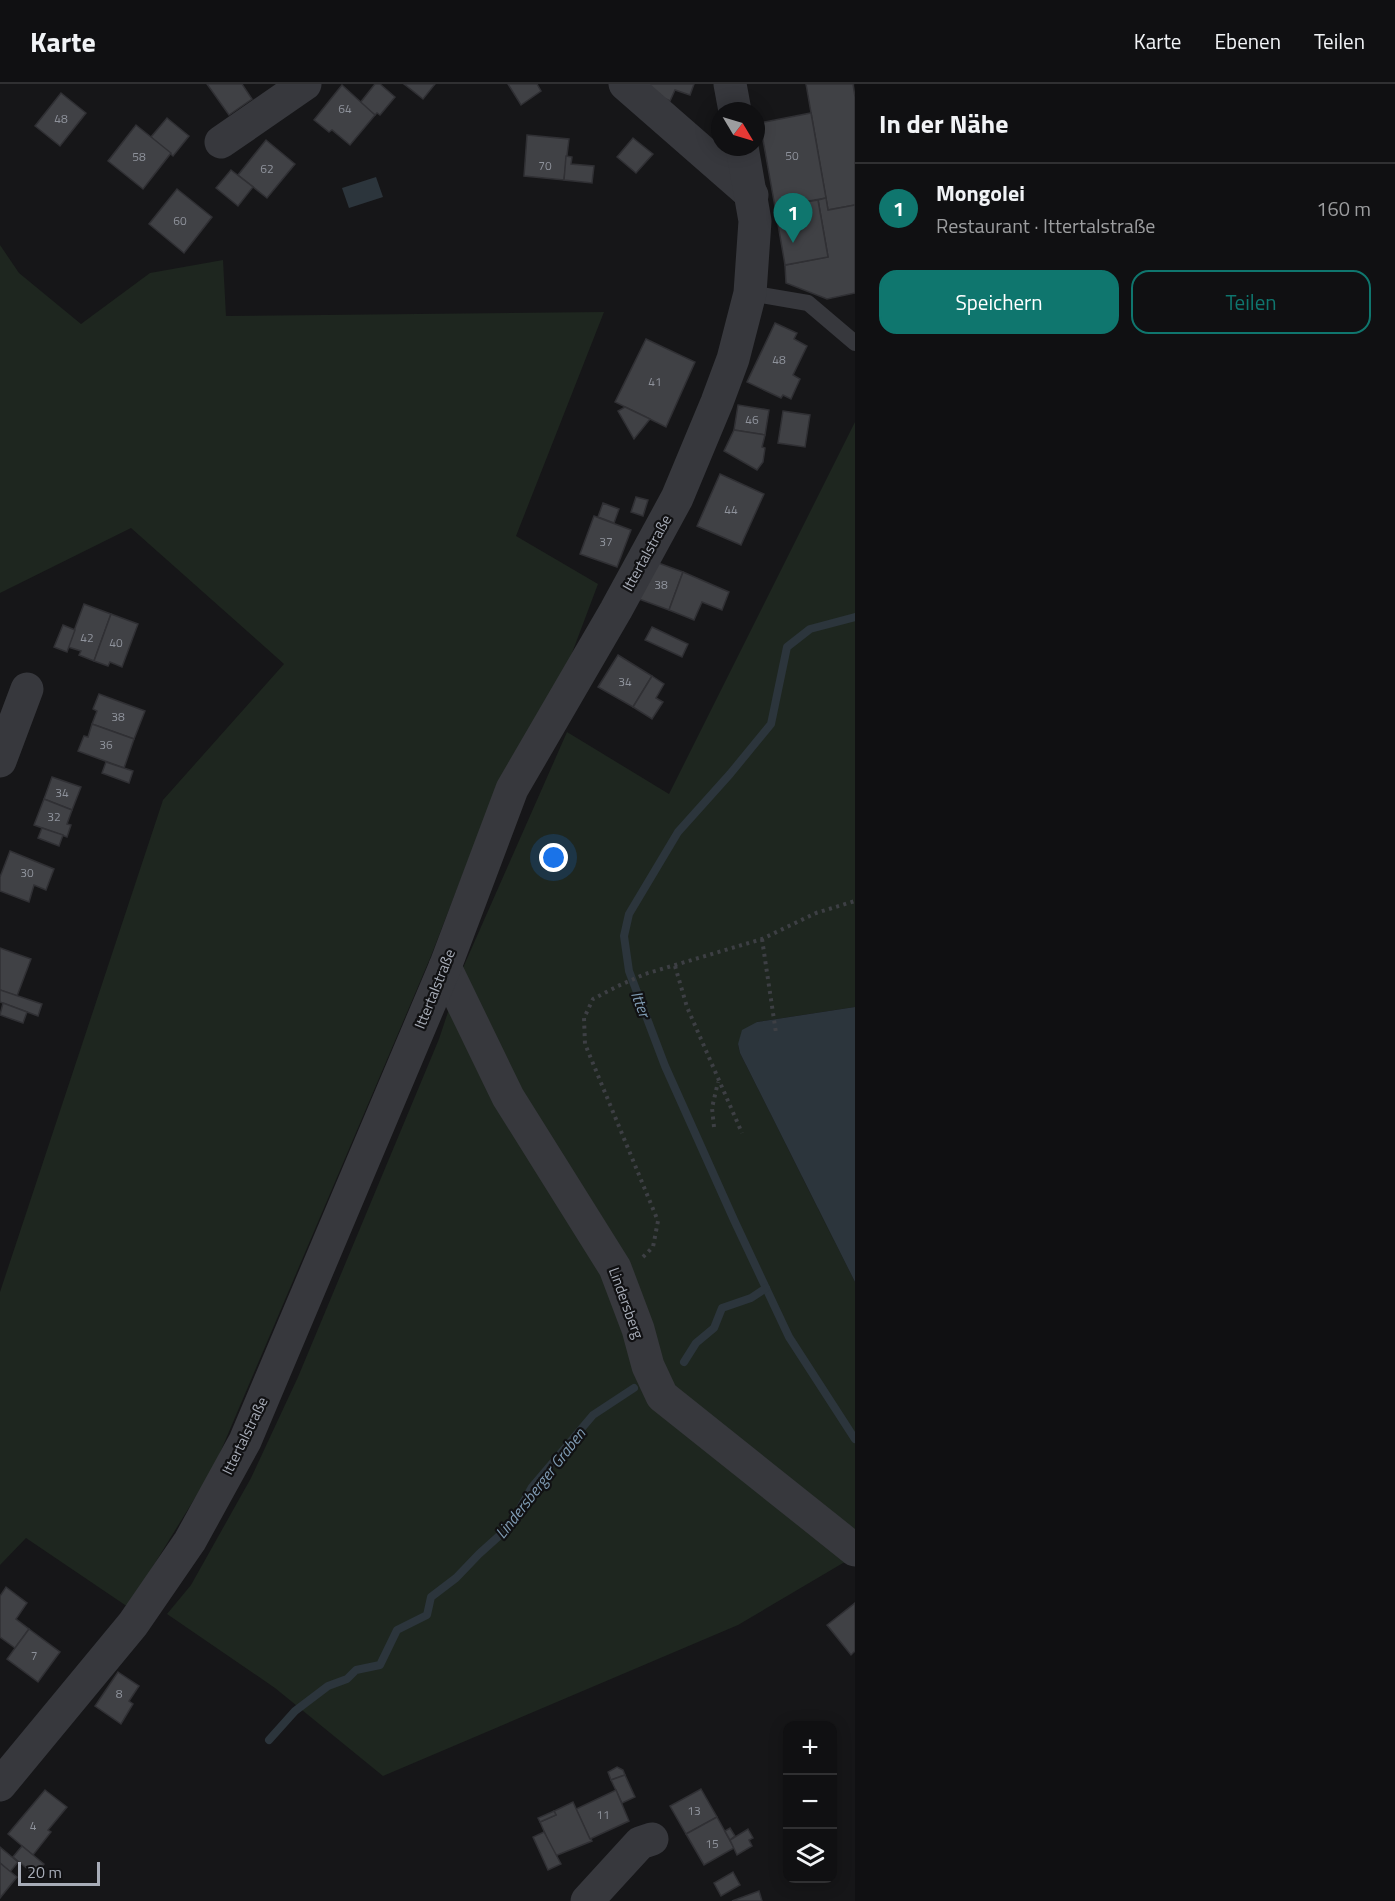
<!DOCTYPE html>
<html lang="de">
<meta charset="utf-8">
<style>
body{margin:0;font-family:"Titillium Web",sans-serif;background:#19191b;color:#f1f3f6}
.controls{position:absolute;right:18px;bottom:18px;display:grid;overflow:hidden;border-radius:12px;box-shadow:0 3px 15px #0003}
.controls button{width:54px;height:54px;display:grid;place-items:center;padding:0;border:0;border-bottom:2px solid #303032;background:#101012;color:#f1f3f6;font:30px sans-serif}
.compass{position:absolute;left:711px;top:18px;width:54px;height:54px;border-radius:50%;background:#101012;box-shadow:0 3px 15px #0003;rotate:128deg}
.scale{position:absolute;left:18px;bottom:15px;width:82px;box-sizing:border-box;padding-left:6px;border:3px solid #a8adb8;border-top:0;font-size:16px;line-height:21px;white-space:nowrap;color:#a8adb8;-webkit-text-stroke:4px #111113;paint-order:stroke}
.you{position:absolute;left:554px;top:774px;width:21px;height:21px;margin:-15px;border:4px solid #fff;border-radius:50%;background:#1a73e8;box-shadow:0 0 0 9px #1a73e833}
.badge{display:grid;place-items:center;width:39px;height:39px;border-radius:50%;background:#0f766e;color:#fff;font-size:20px;font-weight:700}
.pin{position:absolute;translate:-50% -50px;filter:drop-shadow(0 2px 3px #0008)}
.pin::after{content:'';position:absolute;top:32px;width:21px;height:18px;background:inherit;clip-path:polygon(0 0,100% 0,50% 100%)}
.list{margin:0;padding:0;list-style:none}
h2{display:flex;justify-content:space-between;align-items:center;height:78px;margin:0;padding:0 24px;font-size:26px}
h2 small{font-size:20px;font-weight:400;color:#9c9d9f}
.list li{display:grid;grid-template-columns:39px 1fr auto;gap:18px;align-items:center;box-sizing:border-box;height:90px;padding:0 24px;border-top:2px solid #303032}
.list b{display:block;font-size:22px;white-space:nowrap}
.list p{margin:0;font-size:20px;white-space:nowrap;color:#9c9d9f}
.list em{font-size:20px;font-style:normal;color:#9c9d9f}
.actions{display:flex;gap:12px;padding:18px 24px}
.actions a{flex:1;padding:14px 0;border:2px solid #0f766e;border-radius:18px;text-align:center;font-size:21px;color:#0f766e}
.actions .main{background:#0f766e;color:#fff}
.icon{flex:none;width:33px;height:33px;fill:none;stroke:currentColor;stroke-width:2;stroke-linecap:round;stroke-linejoin:round}
.map{position:relative;flex:none;width:855px;height:1817px;overflow:hidden}
header{display:flex;align-items:center;gap:36px;box-sizing:border-box;height:84px;padding:0 30px;background:#101012;border-bottom:2px solid #303032}
header strong{font-size:28px}
nav{display:flex;gap:33px;margin-inline-start:auto;font-size:21px}
main{display:flex}
aside{flex:1;background:#101012}
.map>svg:first-child{display:block}
</style>
<header>
<strong>Karte</strong>
<nav><a>Karte</a><a>Ebenen</a><a>Teilen</a></nav>
</header>
<main>
<div class="map">
<svg width="855" height="1817" viewBox="0 0 855 1817">
<rect width="100%" height="100%" fill="#161618"/>
<g fill="#1e261f">
<polygon points="0,161 19,189 81,240 150,189 223,176 226,232 604,228 516,452 598,500 566,585 499,697 431,872 214,1383 128,1523 26,1454 0,1481 0,1208 163,716 284,580 131,444 0,509"/>
<polygon points="855,338 855,923 757,938 738,960 740,969 855,1198 855,1477 843,1479 738,1541 383,1692 275,1604 167,1530 191,1501 251,1394 298,1293 439,955 462,886 567,648 669,710"/>
</g>
<g fill="#2c353c">
<polygon points="376,93 383,113 349,124 342,104"/>
<polygon points="855,923 855,1198 740,969 738,960 742,946 757,938"/>
</g>
<g fill="none" stroke-linecap="round" stroke-linejoin="round">
<g stroke="#2c353c" stroke-width="8">
<polyline points="855,533 810,545 787,563 771,640 730,690 678,748 629,830 624,852 629,887 665,982 734,1136 789,1253 855,1355"/>
<polyline points="684,1278 696,1259 714,1244 722,1224 751,1214 766,1204"/>
<polyline points="269,1656 295,1627 328,1602 347,1595 356,1586 380,1581 397,1546 427,1531 431,1513 456,1494 479,1470 510,1442 532,1403 593,1331 634,1304"/>
</g>
</g>
<g fill="#404145" stroke="#303034" stroke-width="1.5">
<polygon points="207,0 242,0 252,15 229,31"/>
<polygon points="375,0 380,0 395,13 380,31 377,29 375,31 360,19"/>
<polygon points="404,0 435,0 423,15"/>
<polygon points="508,0 537,0 541,7 521,21"/>
<polygon points="649,0 694,0 690,11 675,6 670,17 647,6"/>
<polygon points="806,0 853,0 855,13 855,121 828,126"/>
<polygon points="342,1 375,31 350,61 332,46 329,48 314,36"/>
<polygon points="61,9 86,29 60,62 35,42"/>
<polygon points="811,29 826,114 775,123 760,39"/>
<polygon points="167,34 189,52 173,72 151,53"/>
<polygon points="136,41 171,69 143,105 108,77"/>
<polygon points="527,51 569,55 564,96 524,92"/>
<polygon points="633,54 653,70 636,89 617,73"/>
<polygon points="266,56 295,80 267,114 238,91"/>
<polygon points="566,72 572,73 571,80 594,82 592,99 564,96"/>
<polygon points="231,86 253,103 238,122 216,104"/>
<polygon points="177,105 212,133 184,169 149,140"/>
<polygon points="826,114 828,126 855,121 855,209 827,215 786,199 785,181 828,173 818,116"/>
<polygon points="818,116 828,173 785,181 775,123"/>
<polygon points="775,239 797,249 794,255 807,262 793,291 800,295 791,315 783,311 781,314 747,298"/>
<polygon points="646,255 695,278 666,343 615,318"/>
<polygon points="738,321 769,326 765,351 734,346"/>
<polygon points="625,323 650,335 634,355 618,327"/>
<polygon points="783,327 810,331 805,363 778,359"/>
<polygon points="734,346 765,351 762,363 765,364 763,378 757,386 724,367"/>
<polygon points="720,390 764,410 741,461 697,442"/>
<polygon points="636,413 648,416 643,432 631,428"/>
<polygon points="603,419 619,425 614,439 598,433"/>
<polygon points="594,432 631,446 617,483 580,470"/>
<polygon points="653,477 683,488 669,526 639,515"/>
<polygon points="683,488 729,508 722,526 702,518 694,536 669,526"/>
<polygon points="84,520 111,530 94,577 79,571 81,567 68,563"/>
<polygon points="111,530 138,540 122,583 110,578 108,582 94,577"/>
<polygon points="63,541 75,546 67,568 54,563"/>
<polygon points="652,543 688,560 682,573 645,556"/>
<polygon points="618,571 652,592 633,623 598,603"/>
<polygon points="652,592 664,600 656,614 663,618 652,635 633,623"/>
<polygon points="99,610 145,627 134,655 92,640 97,627 93,625"/>
<polygon points="92,640 134,655 124,684 78,667 84,652 88,653"/>
<polygon points="106,678 133,687 129,699 102,689"/>
<polygon points="52,693 81,703 72,726 44,715"/>
<polygon points="44,715 72,726 67,740 71,741 67,753 34,741"/>
<polygon points="42,744 63,751 59,762 38,754"/>
<polygon points="10,767 54,785 46,806 34,801 29,818 0,807 0,793"/>
<polygon points="0,864 31,875 17,912 0,906"/>
<polygon points="0,906 42,920 38,932 0,918"/>
<polygon points="3,919 27,928 23,939 0,931"/>
<polygon points="6,1503 27,1519 16,1535 29,1545 15,1564 0,1553 0,1512"/>
<polygon points="855,1519 855,1567 851,1571 827,1541"/>
<polygon points="29,1545 60,1568 38,1598 7,1575"/>
<polygon points="118,1588 139,1602 129,1617 133,1620 121,1640 95,1622"/>
<polygon points="617,1683 623,1686 625,1691 611,1696 608,1688"/>
<polygon points="625,1691 635,1713 622,1719 611,1696"/>
<polygon points="701,1705 717,1733 686,1750 670,1722"/>
<polygon points="45,1706 67,1723 48,1746 51,1748 33,1771 8,1750"/>
<polygon points="616,1706 629,1737 590,1755 576,1725"/>
<polygon points="573,1718 590,1755 591,1755 592,1757 555,1772 540,1738 556,1731 554,1727"/>
<polygon points="554,1727 556,1731 540,1738 538,1734"/>
<polygon points="717,1733 734,1764 704,1781 686,1750"/>
<polygon points="730,1744 735,1752 730,1756 725,1747"/>
<polygon points="748,1745 753,1754 749,1756 752,1762 737,1771 730,1756"/>
<polygon points="544,1748 561,1780 548,1786 533,1753"/>
<polygon points="22,1762 44,1780 35,1791 13,1773"/>
<polygon points="0,1763 18,1778 10,1788 0,1779"/>
<polygon points="0,1779 17,1793 0,1814"/>
<polygon points="733,1788 740,1801 721,1812 714,1799"/>
<polygon points="759,1807 762,1817 732,1817"/>
</g>
<g fill="none" stroke-linecap="round" stroke-linejoin="round">
<g stroke="#3d3f44" stroke-width="4" stroke-dasharray="3 4.5" stroke-linecap="butt">
<polyline points="762,855 776,949"/>
<polyline points="675,882 687,923 742,1049"/>
<polyline points="714,1043 712,1024 718,998"/>
<polyline points="643,1173 653,1163 658,1137 585,960 584,934 593,915 618,902 645,890 762,855 816,829 855,817"/>
</g>
<polyline stroke="#37383d" stroke-width="16" points="750,209 808,219 855,259"/>
<g stroke="#37383d" stroke-width="33">
<polyline points="625,0 752,111"/>
<polyline points="730,0 735,27"/>
<polyline points="221,58 305,0"/>
<polyline points="0,677 27,605"/>
<polyline points="445,883 508,1013 615,1184 638,1245 648,1282 662,1312 855,1466"/>
<polyline points="0,1701 133,1540 190,1457 245,1357 445,883 512,705 616,526 677,414 717,318 733,275 750,209 755,137 742,63"/>
<polyline points="587,1817 640,1759 652,1755"/>
</g>
</g>
<g text-anchor="middle" stroke-width="4.5" stroke-linejoin="round" paint-order="stroke">
<g font-size="12" fill="#8e929b">
<text x="345" y="29">64</text>
<text x="61" y="39">48</text>
<text x="792" y="76">50</text>
<text x="139" y="77">58</text>
<text x="545" y="86">70</text>
<text x="267" y="89">62</text>
<text x="180" y="141">60</text>
<text x="779" y="280">48</text>
<text x="655" y="302">41</text>
<text x="752" y="340">46</text>
<text x="731" y="430">44</text>
<text x="606" y="462">37</text>
<text x="661" y="505">38</text>
<text x="87" y="558">42</text>
<text x="116" y="563">40</text>
<text x="625" y="602">34</text>
<text x="118" y="637">38</text>
<text x="106" y="665">36</text>
<text x="62" y="713">34</text>
<text x="54" y="737">32</text>
<text x="27" y="793">30</text>
<text x="34" y="1576">7</text>
<text x="119" y="1614">8</text>
<text x="694" y="1731">13</text>
<text x="603" y="1735">11</text>
<text x="33" y="1746">4</text>
<text x="712" y="1764">15</text>
</g>
<g font-size="15" fill="#a8adb8" stroke="#111113">
<text transform="translate(647 469) rotate(-61)" y="5">Ittertalstraße</text>
<text transform="translate(435 905) rotate(-68)" y="5">Ittertalstraße</text>
<text transform="translate(626 1219) rotate(70)" y="5">Lindersberg</text>
<text transform="translate(245 1352) rotate(-64)" y="5">Ittertalstraße</text>
</g>
<g font-size="16" font-style="italic" fill="#7f9bb3" stroke="#111113">
<text transform="translate(641 920) rotate(69)" y="6">Itter</text>
<text transform="translate(540 1399) rotate(-52)" y="6">Lindersberger Graben</text>
</g>
</g>
</svg>
<div class="controls">
<button>+</button>
<button>−</button>
<button><svg class="icon" aria-label="layers" viewBox="0 0 24 24"><path d="M12 4l9 5-9 5-9-5zM3 14l9 5 9-5"/></svg></button>
</div>
<svg class="compass" viewBox="-18 -18 36 36"><path d="M0-13l5 13h-10z" fill="#e53935"/><path d="M0 13l5-13h-10z" fill="#9c9d9f"/></svg>
<div class="scale">20 m</div>
<div class="you"></div>
<div class="pin badge" style="left:793px;top:159px">1</div>
</div>
<aside>
<h2>In der Nähe<small></small></h2>
<ul class="list">
<li><span class="badge">1</span><div><b>Mongolei</b><p>Restaurant · Ittertalstraße</p></div><em>160 m</em></li>
</ul>
<div class="actions"><a class="main">Speichern</a><a>Teilen</a></div>
</aside>
</main>
